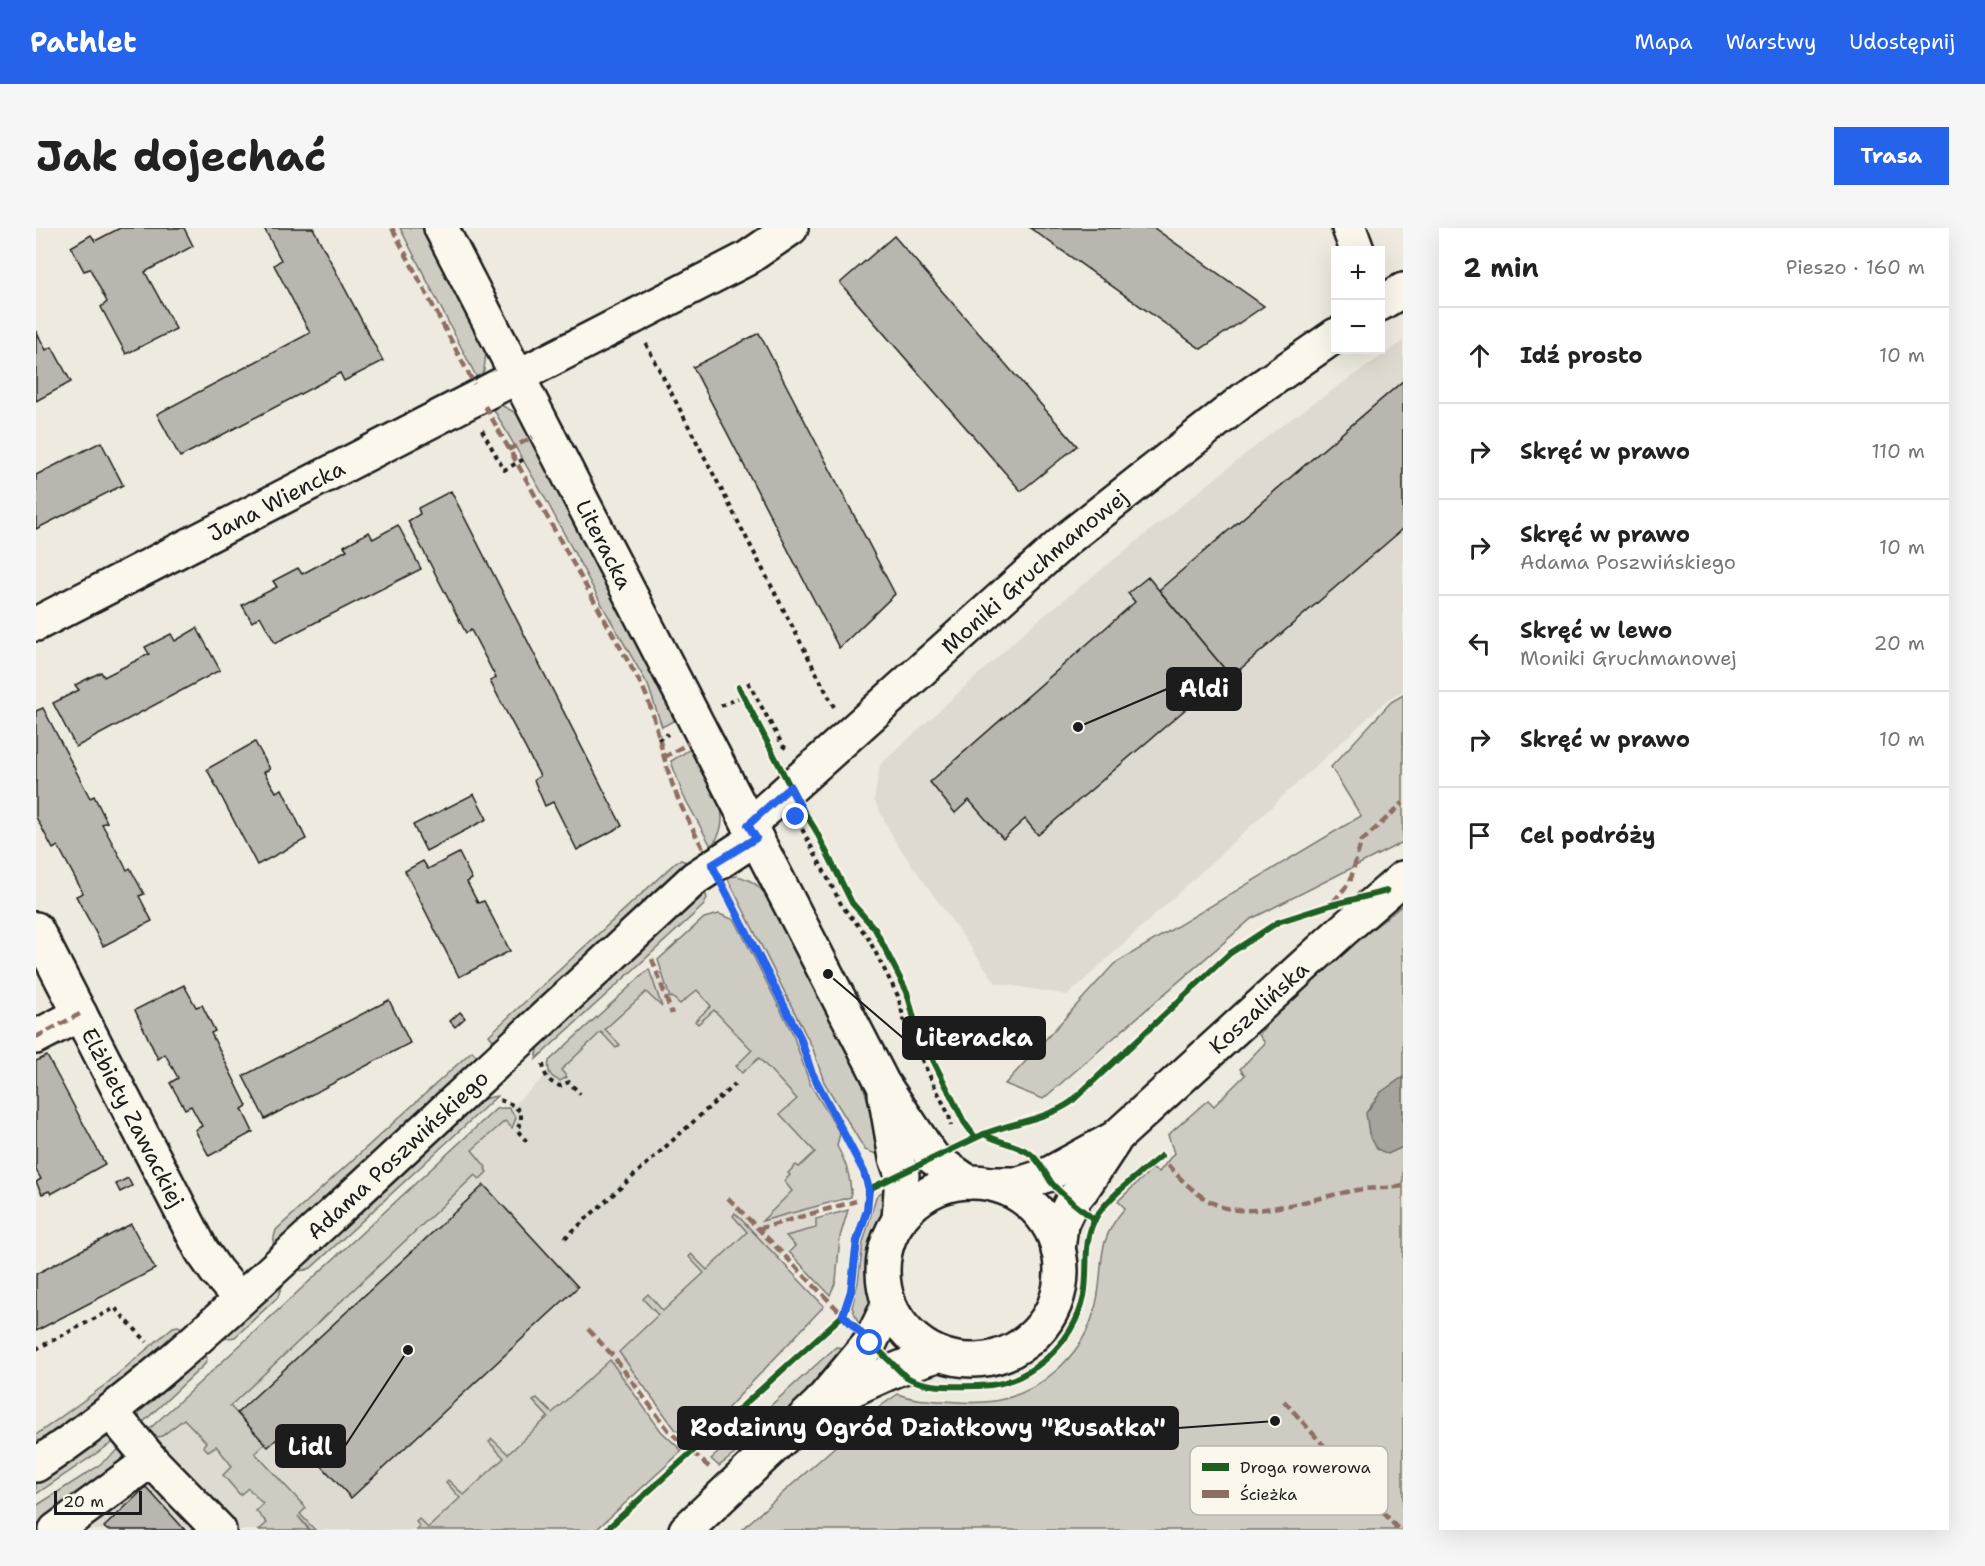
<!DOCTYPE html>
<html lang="pl">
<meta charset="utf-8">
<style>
body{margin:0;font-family:"Shantell Sans",sans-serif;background:#f6f6f6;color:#222}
.controls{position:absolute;right:18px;top:18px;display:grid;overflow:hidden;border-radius:0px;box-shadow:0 6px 24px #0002}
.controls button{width:54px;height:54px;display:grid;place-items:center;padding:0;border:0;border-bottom:2px solid #e0e0e0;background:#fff;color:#222;font:30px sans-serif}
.scale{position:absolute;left:18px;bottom:15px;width:88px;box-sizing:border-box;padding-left:6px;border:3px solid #1c1c1c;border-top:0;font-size:16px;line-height:21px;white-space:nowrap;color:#1c1c1c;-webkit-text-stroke:4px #fbf7ec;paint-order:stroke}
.stop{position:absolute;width:18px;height:18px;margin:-14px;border:4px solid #2563eb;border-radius:50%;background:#fff}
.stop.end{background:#2563eb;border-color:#fff;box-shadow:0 2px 6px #0008}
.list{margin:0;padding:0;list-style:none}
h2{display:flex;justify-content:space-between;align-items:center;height:78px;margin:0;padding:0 24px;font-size:26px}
h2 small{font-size:20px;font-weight:400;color:#767676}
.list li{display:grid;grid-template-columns:39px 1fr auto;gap:18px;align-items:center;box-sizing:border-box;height:96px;padding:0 24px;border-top:2px solid #e0e0e0}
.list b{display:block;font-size:22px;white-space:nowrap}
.list p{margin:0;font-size:20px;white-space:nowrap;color:#767676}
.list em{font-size:20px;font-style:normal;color:#767676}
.icon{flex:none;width:33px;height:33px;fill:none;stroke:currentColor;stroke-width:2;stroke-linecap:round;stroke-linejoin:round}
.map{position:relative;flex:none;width:1367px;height:1302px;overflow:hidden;border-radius:0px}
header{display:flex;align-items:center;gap:36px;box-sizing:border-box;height:84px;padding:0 30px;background:#2563eb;color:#fff}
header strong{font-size:28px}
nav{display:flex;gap:33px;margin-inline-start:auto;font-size:21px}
.intro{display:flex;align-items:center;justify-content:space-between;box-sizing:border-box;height:144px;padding:0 36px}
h1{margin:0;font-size:42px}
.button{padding:15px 27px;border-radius:0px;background:#2563eb;color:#fff;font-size:21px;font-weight:700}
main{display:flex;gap:36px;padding:0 36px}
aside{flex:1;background:#fff;border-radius:0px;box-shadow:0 6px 24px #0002}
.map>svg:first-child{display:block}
</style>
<header>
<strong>Pathlet</strong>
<nav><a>Mapa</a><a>Warstwy</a><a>Udostępnij</a></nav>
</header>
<div class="intro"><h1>Jak dojechać</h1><a class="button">Trasa</a></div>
<main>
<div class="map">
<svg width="1367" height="1302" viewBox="0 0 1367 1302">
<rect width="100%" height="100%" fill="#eeeadf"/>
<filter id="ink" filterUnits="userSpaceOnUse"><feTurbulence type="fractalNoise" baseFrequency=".0167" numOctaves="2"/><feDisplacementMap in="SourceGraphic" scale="12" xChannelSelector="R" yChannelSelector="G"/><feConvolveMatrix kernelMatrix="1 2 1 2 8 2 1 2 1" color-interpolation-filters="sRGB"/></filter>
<g filter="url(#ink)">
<g fill="#dedad1">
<polygon points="1367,113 1367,463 1350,473 1032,767 960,755 859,613 838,572 844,537 995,398 1242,200"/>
<polygon points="656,712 682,717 791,928 779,997 449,1302 0,1302 0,1289 57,1254 113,1215"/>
</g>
<g fill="#ceccc2" stroke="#75746f" stroke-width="1.5">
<polygon points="364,0 386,0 450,124 448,142 442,152"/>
<polygon points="463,176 482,186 641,491 626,499 612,457 571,386 508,268 455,177"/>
<polygon points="1367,467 1367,614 1215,691 1007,871 969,856 1078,736 1325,588 1295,539 1355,474"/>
<path d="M656 520C671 549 703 589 675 618L647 567 635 533Z"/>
<polygon points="645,632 656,636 463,812 456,811 453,807 640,634"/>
<path d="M701 648C718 652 725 660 735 673L824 848 847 921 840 926 829 922 788 854 777 821 691 649Z"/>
<polygon points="668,662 671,670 668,677 500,831 503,817"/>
<path d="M1367 677V1302H705L846 1177 862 1166C876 1172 891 1172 907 1173 924 1174 941 1176 958 1173 1002 1166 1044 1130 1057 1087 1072 1043 1054 1020 1089 980L1082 973 1116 941 1123 944 1138 925 1132 907 1172 872 1178 878 1209 847 1204 841 1229 815 1223 807 1254 766Z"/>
<path d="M683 686 699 692 756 804 774 856 804 905 801 918C810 935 815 949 815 969L726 993 756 963 748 953 754 947 752 945 760 937 763 939 779 924 744 886 761 871 723 830 706 845 700 838 716 822 678 782 662 796 659 793 675 778 661 762 644 776 636 769 634 770 622 732 668 690Z"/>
<path d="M613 741 626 779 610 764 569 801 584 817 580 820 565 804 525 842 531 849 524 853C514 849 511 844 513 833Z"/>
<polygon points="436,823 441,828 440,835 239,1020 237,1013 240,1002"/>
<path d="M461 868 275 1040C268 1043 263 1044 257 1039L441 872Z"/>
<polygon points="468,880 473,880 480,890 476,900 469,893 436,922 450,939 449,941 451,944 444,951 439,947 194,1178 229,1215 219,1225 270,1280 264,1286 279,1302 274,1302 262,1288 273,1302 223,1302 231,1295 220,1283 227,1276 212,1260 204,1267 187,1247 196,1238 180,1218 172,1223 167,1218 170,1214 148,1191 126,1208 122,1209 115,1206 112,1208 109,1205 460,881"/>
<polygon points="856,959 851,988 837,1024 834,1044 836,1078 828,1101 822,1094 816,1079 822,1054 827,1015 840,969 844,965"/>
<polygon points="812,982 804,1009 800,1053 794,1067 753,1024 759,1018 750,1008 780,1000 780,991"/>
<polygon points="699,985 788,1078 689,1183 655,1214 639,1201 583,1124 622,1087 607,1071 612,1066 627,1083 668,1045 653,1029 655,1026 671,1042 711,1004 697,988"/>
<polygon points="244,1052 246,1058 242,1069 199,1109 187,1111 182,1108"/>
<polygon points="142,1098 150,1102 0,1222 0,1207 69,1157 137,1099"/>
<polygon points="800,1119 811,1120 745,1190 683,1238 675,1231"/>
<polygon points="168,1121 171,1131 169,1136 104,1197 103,1183 106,1175"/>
<polygon points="574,1132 625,1203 646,1223 560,1302 381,1302 384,1298 380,1294 383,1291 392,1300 424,1270 410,1254 412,1252 428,1267 468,1230 453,1214 456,1211 472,1226 512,1189 497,1173 501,1170 516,1185"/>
<polygon points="69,1209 80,1212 0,1266 0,1252 61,1211"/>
<polygon points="87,1218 87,1230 64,1253 0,1297 0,1278 58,1241"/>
</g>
<polygon fill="#a6a39d" stroke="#6f6d69" stroke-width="1.5" points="1367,849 1367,919 1352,926 1341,921 1333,906 1330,885 1345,864"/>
<g fill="#b9b6af" stroke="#1c1c1c" stroke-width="1.5">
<polygon points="84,0 148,0 157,18 109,44 140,101 90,126 65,79 71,74 54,41 48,43 35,19 55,7 59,13"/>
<polygon points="228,0 277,0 347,133 308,153 304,145 144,229 121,186 274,105 238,37 245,32"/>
<polygon points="994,0 1118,0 1228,78 1165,121"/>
<polygon points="858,8 1041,218 985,263 804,55"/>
<polygon points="0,103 10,122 16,119 35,154 0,173"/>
<polygon points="723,105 859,366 803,420 657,139"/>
<polygon points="1367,153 1367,301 1195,449 1123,362"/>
<polygon points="65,214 87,257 0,301 0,247"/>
<polygon points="415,263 586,598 541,622 517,574 509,578 498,552 504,548 454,453 460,450 435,402 430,405 372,293 384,286 382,280"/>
<polygon points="362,297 385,341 239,415 224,388 216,394 206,377 241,359 237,353 262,340 266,346 311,322 308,318 333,304 337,311"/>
<polygon points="1112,349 1192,445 1002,607 989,591 967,611 933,572 919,585 894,554 1099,374 1092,365"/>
<polygon points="161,400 184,442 40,519 17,475 43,462 39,457 65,444 68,449 113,426 109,419 135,406 139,413"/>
<polygon points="7,480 54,570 58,568 71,594 66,596 91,642 94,640 108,666 103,668 116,693 67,718 40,668 47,665 22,618 17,621 0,589 0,483"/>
<polygon points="219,514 234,541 228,544 240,564 246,561 270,611 221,637 171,541"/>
<polygon points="438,566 451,591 390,623 377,597"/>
<polygon points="423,625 436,651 431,654 442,675 448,673 474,723 423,749 369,643 387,633 392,641"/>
<polygon points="148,757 160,779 166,777 179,803 175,805 211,878 206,881 217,904 173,928 159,902 166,898 155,878 149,881 134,855 142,850 129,826 122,831 99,782"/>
<polygon points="353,772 374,815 229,891 207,848"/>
<polygon points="424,784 429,790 419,799 414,793"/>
<polygon points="11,828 69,936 15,966 13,963 6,966 0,954 5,951 0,942 0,833"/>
<polygon points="92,950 96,958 84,964 80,956"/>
<polygon points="448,957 542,1059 315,1270 252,1201 232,1219 201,1185"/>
<polygon points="95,996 119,1041 0,1103 0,1046"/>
<polygon points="110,1259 149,1302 71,1302 68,1299"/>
</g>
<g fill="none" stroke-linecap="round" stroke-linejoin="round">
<g stroke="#1c1c1c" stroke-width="38">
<g id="minor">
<path id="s1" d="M405 0 847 856 897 930 932 954"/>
<polyline points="1313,0 1321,22"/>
<polyline points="1344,76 1367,62"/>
<path id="s2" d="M0 396 710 31 755 0"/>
<path id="s3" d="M713 597 1032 310 1211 169 1300 107"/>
<path id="s4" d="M0 701 166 1023 180 1043 204 1071"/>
<polyline points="0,809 44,786"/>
<polyline points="849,866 860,930 866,947 863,992"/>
<circle cx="936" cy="1043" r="89"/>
<path id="s5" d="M958 956H983L1011 947 1079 910 1306 703 1367 650"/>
<polyline points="1022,1022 1025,996 1036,973 1047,960 1078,913"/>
<path d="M788 1174C826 1158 862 1138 902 1127"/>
<polyline points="75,1184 115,1232"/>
<path id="s6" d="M0 1237C107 1166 199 1076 294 989 416 876 538 763 659 650L720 610"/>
<polyline points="20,1302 115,1232 183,1302"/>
<polyline points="650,1302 783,1176 834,1115 852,1078"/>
</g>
</g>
<g stroke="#1c1c1c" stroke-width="4" stroke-dasharray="4.5 4.5" stroke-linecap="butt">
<polyline points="610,116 798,479"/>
<polyline points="446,202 468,242 490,230"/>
<polyline points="712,454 747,518 751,521"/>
<polyline points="685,478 702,470"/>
<polyline points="622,512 632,506"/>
<polyline points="762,593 806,678 831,708 862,768 870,800 913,887 915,898"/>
<polyline points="691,665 764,809 775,843 828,944"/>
<path d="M507 836C509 849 512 854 524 858L533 854 544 866"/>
<polyline points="464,872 477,877 485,884 485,893 481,902 492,915"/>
<polyline points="529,1010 700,855"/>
<polyline points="0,1121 79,1080 111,1114"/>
</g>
<use href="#minor" stroke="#fbf7ec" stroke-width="33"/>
<g stroke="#8d6e63" stroke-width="4.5" stroke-dasharray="9 4.5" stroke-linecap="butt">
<polyline points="356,0 438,156"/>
<path d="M449 178 607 460C620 488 624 520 634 549 642 575 656 600 669 624"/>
<polyline points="472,222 497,209"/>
<polyline points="627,530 653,515"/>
<polyline points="1297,674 1314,654 1325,614 1367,575"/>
<polyline points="616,731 636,786"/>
<polyline points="0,809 44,786"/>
<path d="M1132 937C1147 954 1167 974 1190 980 1227 989 1284 968 1321 962 1336 959 1352 961 1367 958"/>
<polyline points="692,970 807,1087"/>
<polyline points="722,1001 820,973"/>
<polyline points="552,1101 578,1129 633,1203 673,1239"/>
<polyline points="1248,1173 1363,1302"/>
</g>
<g stroke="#fbf7ec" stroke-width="10">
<g id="cycleway">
<polyline points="703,459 762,574 779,601 816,675 839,701 871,764 880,798 928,894 939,909"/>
<path d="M948 906C976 894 1009 892 1035 874L1193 726 1242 694 1295 677 1351 663"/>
<path d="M833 961 948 906C963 915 982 916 996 927 1004 934 1009 945 1015 954 1027 969 1044 980 1059 992"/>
<path d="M807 1087 869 1148C890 1161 916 1158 940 1158 991 1159 1038 1116 1048 1068 1053 1043 1046 1015 1059 991 1070 970 1106 944 1125 928"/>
<polyline points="570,1302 807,1087 815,1063 821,1013 831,982 833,961 828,944"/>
</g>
</g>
<use href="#cycleway" stroke="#1b5e20" stroke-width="6"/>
</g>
</g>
<g fill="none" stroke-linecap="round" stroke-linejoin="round" filter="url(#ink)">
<polyline stroke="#2563eb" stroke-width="8" points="760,589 765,580 754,559 712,597 720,610 676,637 764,809 775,843 828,944 833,961 831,982 821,1013 815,1063 807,1087 834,1115"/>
</g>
<g text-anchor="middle" stroke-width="5" stroke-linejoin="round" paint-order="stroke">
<g font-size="22" fill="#1c1c1c" stroke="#fbf7ec">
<text dy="8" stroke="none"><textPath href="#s2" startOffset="270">Jana Wiencka</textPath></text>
<text dy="8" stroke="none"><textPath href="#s1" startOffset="356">Literacka</textPath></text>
<text dy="8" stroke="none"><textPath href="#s3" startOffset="382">Moniki Gruchmanowej</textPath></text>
<text dy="8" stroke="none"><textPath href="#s5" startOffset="326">Koszalińska</textPath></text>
<text dy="8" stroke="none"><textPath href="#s4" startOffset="212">Elżbiety Zawackiej</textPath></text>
<text dy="8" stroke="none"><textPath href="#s6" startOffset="477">Adama Poszwińskiego</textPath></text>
</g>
</g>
<rect x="1154" y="1218" width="198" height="69" rx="9" fill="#fbf7ec" stroke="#b8b5ae" stroke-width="1.5"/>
<rect x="1166" y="1235" width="27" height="8" fill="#1b5e20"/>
<rect x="1166" y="1262" width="27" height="8" fill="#8d6e63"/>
<g font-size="16" fill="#1c1c1c">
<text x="1204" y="1245">Droga rowerowa</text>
<text x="1204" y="1272">Ścieżka</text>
</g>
<path fill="none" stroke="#1c1c1c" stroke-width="2" d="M1042 499L1131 461M792 746L867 810M1239 1193L1142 1200M372 1122L309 1218"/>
<g fill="#1c1c1c" stroke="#fbf7ec" stroke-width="2">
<circle cx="1042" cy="499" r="6"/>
<circle cx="792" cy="746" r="6"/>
<circle cx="1239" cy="1193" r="6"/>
<circle cx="372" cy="1122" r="6"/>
</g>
<g fill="#1c1c1c" stroke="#1c1c1c" stroke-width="2">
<rect x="1131" y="440" width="74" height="42" rx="6"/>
<rect x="867" y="789" width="142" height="42" rx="6"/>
<rect x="642" y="1179" width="500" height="42" rx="6"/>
<rect x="240" y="1197" width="69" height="42" rx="6"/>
</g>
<g font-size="24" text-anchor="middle" font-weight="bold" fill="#fff">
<text x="1168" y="469">Aldi</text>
<text x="938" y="818">Literacka</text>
<text x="892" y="1208">Rodzinny Ogród Działkowy "Rusałka"</text>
<text x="274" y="1227">Lidl</text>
</g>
</svg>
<div class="controls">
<button>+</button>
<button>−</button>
</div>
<div class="scale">20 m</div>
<div class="stop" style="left:834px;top:1115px"></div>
<div class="stop end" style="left:760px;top:589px"></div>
</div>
<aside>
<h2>2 min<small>Pieszo · 160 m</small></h2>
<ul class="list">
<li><svg class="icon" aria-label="ahead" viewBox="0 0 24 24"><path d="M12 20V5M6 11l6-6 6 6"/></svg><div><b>Idź prosto</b></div><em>10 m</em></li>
<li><svg class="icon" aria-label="right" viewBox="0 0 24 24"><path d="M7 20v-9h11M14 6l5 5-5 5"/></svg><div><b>Skręć w prawo</b></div><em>110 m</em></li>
<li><svg class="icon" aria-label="right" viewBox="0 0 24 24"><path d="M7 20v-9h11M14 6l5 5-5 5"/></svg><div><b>Skręć w prawo</b><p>Adama Poszwińskiego</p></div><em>10 m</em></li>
<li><svg class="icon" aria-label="left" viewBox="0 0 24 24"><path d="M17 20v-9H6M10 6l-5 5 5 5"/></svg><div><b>Skręć w lewo</b><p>Moniki Gruchmanowej</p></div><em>20 m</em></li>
<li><svg class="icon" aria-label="right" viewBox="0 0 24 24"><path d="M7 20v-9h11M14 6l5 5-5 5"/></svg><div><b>Skręć w prawo</b></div><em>10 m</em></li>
<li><svg class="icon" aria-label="arrive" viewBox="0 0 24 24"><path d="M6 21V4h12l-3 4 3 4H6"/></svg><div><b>Cel podróży</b></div></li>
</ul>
</aside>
</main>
